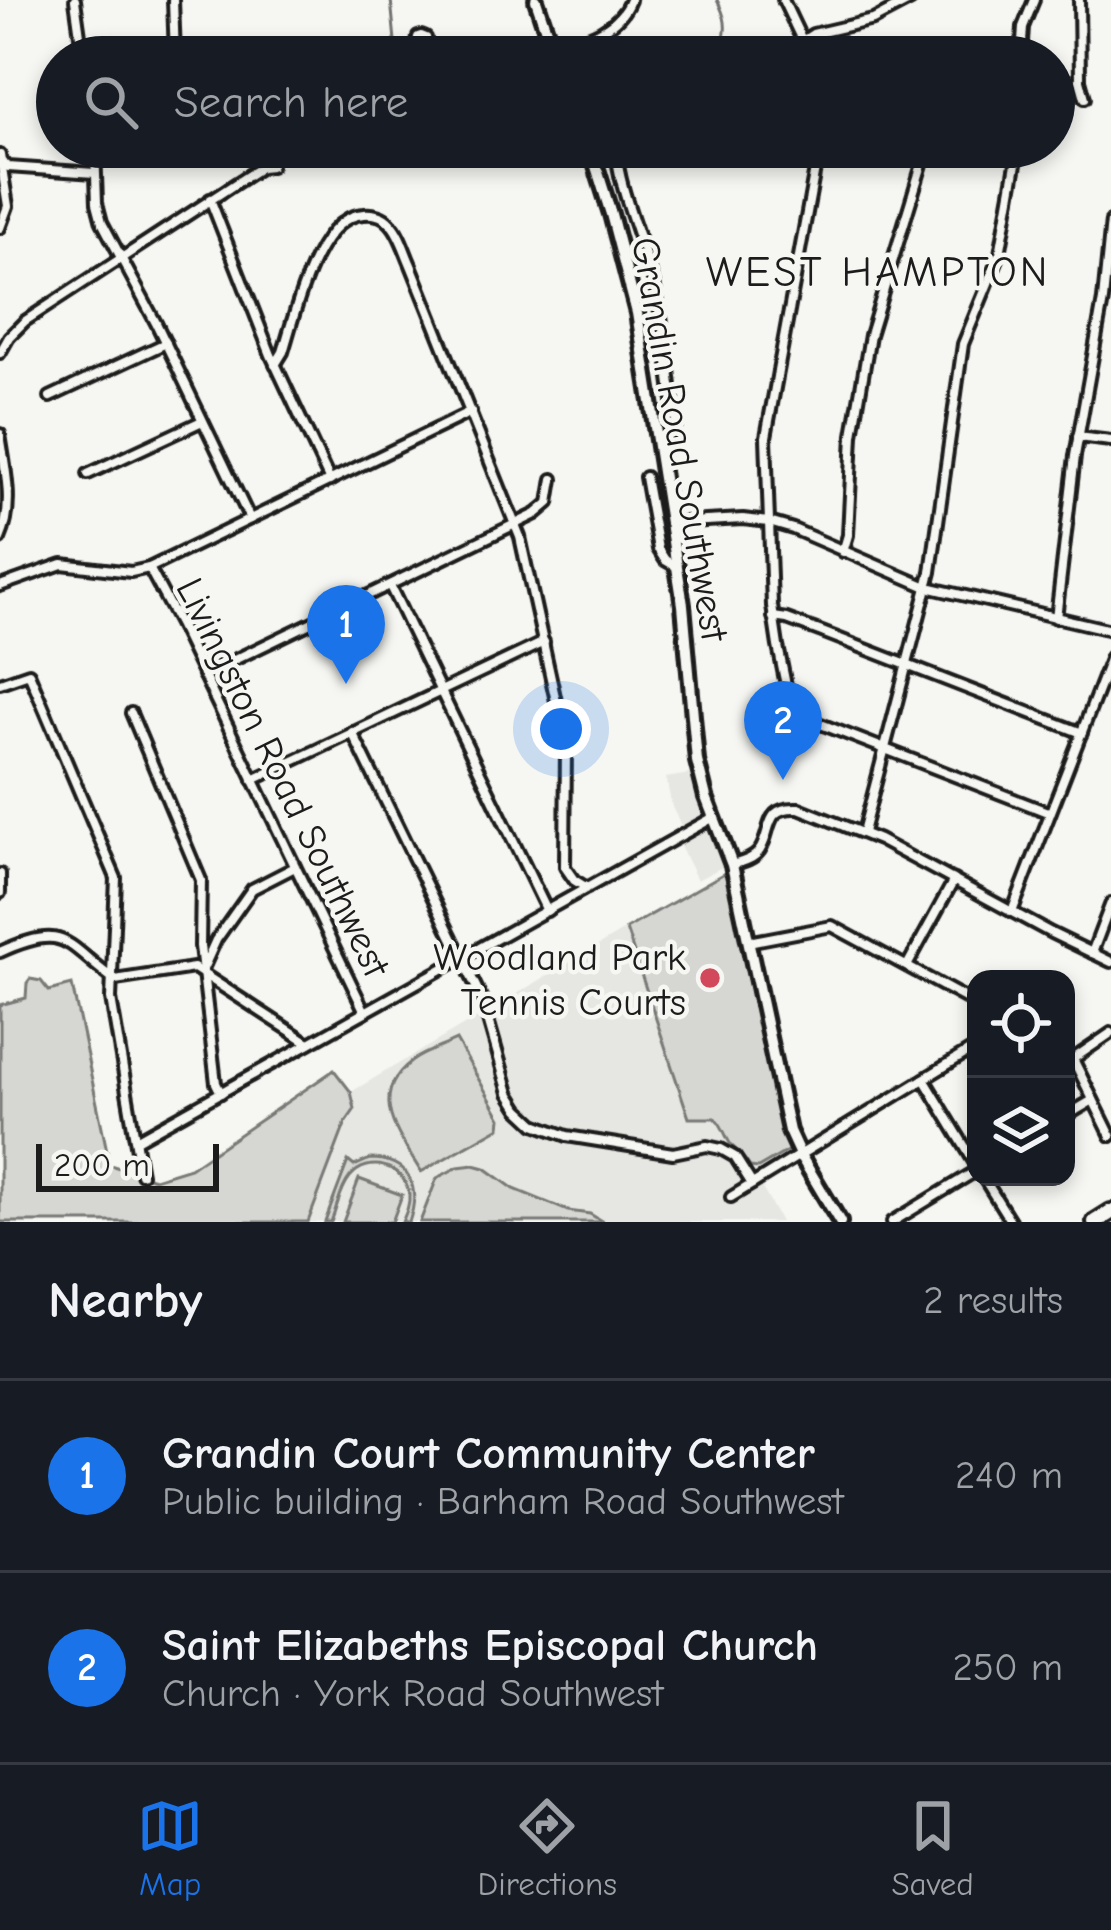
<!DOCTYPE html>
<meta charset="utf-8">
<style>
body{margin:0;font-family:"Comic Neue",sans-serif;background:#242831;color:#f1f3f6}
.controls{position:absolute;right:36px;bottom:36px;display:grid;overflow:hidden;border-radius:24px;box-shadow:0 6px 18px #0003}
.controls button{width:108px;height:108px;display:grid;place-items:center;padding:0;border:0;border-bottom:3px solid #363941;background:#171b24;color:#f1f3f6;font:60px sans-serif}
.scale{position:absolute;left:36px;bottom:30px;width:183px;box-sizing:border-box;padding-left:12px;border:6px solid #1c1c1c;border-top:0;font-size:33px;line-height:42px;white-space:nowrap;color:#1c1c1c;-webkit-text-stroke:9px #f6f6f2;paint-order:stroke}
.you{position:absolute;left:561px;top:729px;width:42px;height:42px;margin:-30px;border:9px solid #fff;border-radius:50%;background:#1a73e8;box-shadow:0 0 0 18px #1a73e833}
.badge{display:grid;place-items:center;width:78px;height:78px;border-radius:50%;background:#1a73e8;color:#fff;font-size:39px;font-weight:700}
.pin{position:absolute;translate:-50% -99px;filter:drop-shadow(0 3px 6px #0008)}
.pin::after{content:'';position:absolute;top:63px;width:42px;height:36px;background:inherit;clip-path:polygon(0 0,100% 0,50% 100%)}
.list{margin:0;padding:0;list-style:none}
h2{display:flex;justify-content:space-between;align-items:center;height:156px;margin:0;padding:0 48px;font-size:51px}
h2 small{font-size:39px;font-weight:400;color:#9ea1a6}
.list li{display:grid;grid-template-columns:78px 1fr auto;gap:36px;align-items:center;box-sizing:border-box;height:192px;padding:0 48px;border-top:3px solid #363941}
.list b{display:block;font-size:45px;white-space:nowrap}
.list p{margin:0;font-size:39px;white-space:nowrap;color:#9ea1a6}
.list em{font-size:39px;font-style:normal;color:#9ea1a6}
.icon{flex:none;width:66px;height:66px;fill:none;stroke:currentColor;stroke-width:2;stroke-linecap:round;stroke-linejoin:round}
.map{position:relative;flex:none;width:1111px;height:1222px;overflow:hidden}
.search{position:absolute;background:#171b24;box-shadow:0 6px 18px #0003;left:36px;right:36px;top:36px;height:132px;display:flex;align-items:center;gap:30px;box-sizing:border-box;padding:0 42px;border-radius:66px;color:#9ea1a6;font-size:45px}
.sheet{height:540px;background:#171b24}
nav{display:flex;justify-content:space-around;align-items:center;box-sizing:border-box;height:168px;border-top:3px solid #363941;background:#171b24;font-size:33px;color:#9ea1a6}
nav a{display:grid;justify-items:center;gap:6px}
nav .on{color:#1a73e8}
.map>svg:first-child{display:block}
</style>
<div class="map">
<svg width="1111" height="1222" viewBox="0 0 1111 1222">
<rect width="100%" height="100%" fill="#f6f6f2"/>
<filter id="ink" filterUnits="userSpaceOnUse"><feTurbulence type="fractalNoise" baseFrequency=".00833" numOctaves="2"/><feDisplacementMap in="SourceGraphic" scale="24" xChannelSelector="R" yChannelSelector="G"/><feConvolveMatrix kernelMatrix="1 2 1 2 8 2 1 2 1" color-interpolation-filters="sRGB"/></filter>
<g filter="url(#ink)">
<g fill="#e6e6e2">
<polygon points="708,771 739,858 697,880 679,844 687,838 672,807 666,778"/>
<polygon points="626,929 689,1117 715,1118 725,1127 730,1144 758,1168 789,1150 798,1165 766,1182 763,1190 781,1222 307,1222 346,1123 351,1092"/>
</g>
<g fill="#d6d6d2" stroke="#797977" stroke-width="3">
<path d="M728 871 784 1139 789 1150 758 1168 750 1167C744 1158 741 1154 733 1147 725 1139 725 1127 715 1118H689L626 929Z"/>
<polygon points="30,979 41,981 49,991 72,985 110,1165 154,1179 190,1168 334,1070 351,1092 355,1109 346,1122 308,1222 0,1222 0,1005 26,998 27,983"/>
<path d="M456 1040 501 1118 500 1127 421 1172C399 1135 366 1096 412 1061 424 1052 442 1047 456 1040Z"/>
<path d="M370 1159C410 1159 421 1188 409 1222H402C406 1213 410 1204 409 1194 405 1165 368 1155 350 1177 340 1189 337 1208 331 1222H325L348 1161 354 1166Z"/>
<polygon points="474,1165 485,1168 514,1189 568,1211 590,1214 603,1222 420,1222 437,1178 458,1167"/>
<polygon points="359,1179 402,1195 392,1222 343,1222"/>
</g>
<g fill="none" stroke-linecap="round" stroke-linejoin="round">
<g stroke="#727271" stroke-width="3">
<polyline points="391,0 395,41 391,57"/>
<path d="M698 57 706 49 721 45C729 29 725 15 717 0"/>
</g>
<g stroke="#1c1c1c" stroke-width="16">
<g id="street">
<polyline points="75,0 83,57"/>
<polyline points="173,0 175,57"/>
<polyline points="783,0 810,57"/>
<polyline points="1079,0 1080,80 1085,98"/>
<polyline points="420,54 426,38 421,36 418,37 417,44 421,57"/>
<path d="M532 57C566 42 615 38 630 0"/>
<polyline points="777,57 813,34 873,20 911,0"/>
<polyline points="1021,57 1023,27 1034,0"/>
<polyline points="95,147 97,203 102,222 156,323 250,519"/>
<path d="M617 147C614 178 645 248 654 284 665 330 670 378 676 425L673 432 657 441"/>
<polyline points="627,147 650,150 678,147"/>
<polyline points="819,147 766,437 772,606 778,646 788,695 799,711 813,721 1050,813"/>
<polyline points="0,155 8,206 0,228"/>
<polyline points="3,163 8,167 95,173"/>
<polyline points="210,199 271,355 330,481"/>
<polyline points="0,353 9,337 25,321 261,167 271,166"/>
<path d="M275 365 283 352C295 314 316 216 364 214 374 213 384 216 390 223 400 233 405 252 411 265L520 537 566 747 565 867 574 880 587 888"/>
<polyline points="50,397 166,343"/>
<path d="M0 434C5 469 15 506 0 539"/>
<polyline points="1078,437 1111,441"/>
<polyline points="88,474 202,421"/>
<polyline points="645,477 658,549 665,560 677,567"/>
<polyline points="669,523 743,519 769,522 793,529 927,587 1111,630"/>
<polyline points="843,552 848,535 853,435 870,335 923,161"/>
<polyline points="149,568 179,624 365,1012"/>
<polyline points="0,586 62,564 131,572 149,568 471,412"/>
<polyline points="390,586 547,911"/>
<polyline points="773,617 787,619 822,632 1082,733"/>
<polyline points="1056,618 1075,456 1103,300 1111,221"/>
<polyline points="203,675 536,514 549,503 553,479"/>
<polyline points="0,683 29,673 116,878 111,999 141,1174"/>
<polyline points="131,713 201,880 200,946 216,1083 221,1093"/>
<polyline points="352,732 482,999 509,1093 519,1109 535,1124 567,1136 673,1153 707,1146 721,1149 735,1157 752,1184"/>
<polyline points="253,780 544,642"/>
<polyline points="863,832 931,572 963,344 1000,254 1019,147"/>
<path d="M732 865C742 862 754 859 760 850 773 829 763 806 799 808L879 840 1051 933 1111 962"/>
<polyline points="0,874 0,893"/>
<polyline points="1012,912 1111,657"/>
<polyline points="748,942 832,926 976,1004"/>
<path d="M0 952C68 921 65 945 115 980L194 968 309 1043"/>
<polyline points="1092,953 1111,903"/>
<polyline points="907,966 954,880"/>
<polyline points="202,971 216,940 252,889 295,867"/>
<polyline points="1066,1053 1075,1063 1111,1136"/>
<polyline points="1073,1059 1111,1033"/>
<polyline points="924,1079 976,1165"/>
<polyline points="1066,1116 1093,1100"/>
<polyline points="136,1140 714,817"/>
<polyline points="983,1177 1011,1222"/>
<polyline points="731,1197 976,1047"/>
<polyline points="892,1222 976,1171"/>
</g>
</g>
<g stroke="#1c1c1c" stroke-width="20">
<g id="secondary">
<polyline points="536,0 555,57"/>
<polyline points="590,147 611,214 637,313 683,605 697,761 706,797 732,865 789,1131 800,1155 840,1222"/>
</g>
</g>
<g stroke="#1c1c1c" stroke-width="22">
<polyline id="primary" points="1095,1222 1111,1212"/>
</g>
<use href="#street" stroke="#f6f6f2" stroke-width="8"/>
<use href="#secondary" stroke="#f6f6f2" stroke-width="10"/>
<use href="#primary" stroke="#f6f6f2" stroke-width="14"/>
</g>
</g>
<circle fill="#d1495b" stroke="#f6f6f2" stroke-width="4.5" cx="710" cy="978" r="12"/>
<g text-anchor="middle" stroke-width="9" stroke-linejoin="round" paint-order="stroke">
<g font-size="39" fill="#1c1c1c" stroke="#f6f6f2">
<text transform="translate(681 439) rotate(80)" y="14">Grandin Road Southwest</text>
<text transform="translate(284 777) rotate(64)" y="14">Livingston Road Southwest</text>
</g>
<g font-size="39" fill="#1c1c1c" stroke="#f6f6f2" text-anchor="end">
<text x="686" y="970">Woodland Park<tspan x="686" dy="45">Tennis Courts</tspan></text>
</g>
<g font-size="42" letter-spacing="3" fill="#1c1c1c" stroke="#f6f6f2">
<text x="878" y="286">WEST HAMPTON</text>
</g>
</g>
</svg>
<div class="controls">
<button><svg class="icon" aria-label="locate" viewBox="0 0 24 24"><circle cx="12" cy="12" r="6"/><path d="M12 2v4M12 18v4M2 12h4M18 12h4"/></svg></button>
<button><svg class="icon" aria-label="layers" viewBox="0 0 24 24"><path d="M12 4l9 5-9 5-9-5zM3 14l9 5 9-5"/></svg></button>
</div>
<div class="scale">200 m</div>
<div class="you"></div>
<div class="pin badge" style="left:346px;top:684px">1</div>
<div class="pin badge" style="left:783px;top:780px">2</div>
<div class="search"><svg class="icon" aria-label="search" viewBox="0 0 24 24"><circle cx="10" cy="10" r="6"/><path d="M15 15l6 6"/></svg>Search here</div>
</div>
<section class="sheet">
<h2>Nearby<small>2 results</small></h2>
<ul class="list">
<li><span class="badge">1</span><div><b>Grandin Court Community Center</b><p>Public building · Barham Road Southwest</p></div><em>240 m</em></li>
<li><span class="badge">2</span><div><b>Saint Elizabeths Episcopal Church</b><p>Church · York Road Southwest</p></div><em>250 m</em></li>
</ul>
</section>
<nav>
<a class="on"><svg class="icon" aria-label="map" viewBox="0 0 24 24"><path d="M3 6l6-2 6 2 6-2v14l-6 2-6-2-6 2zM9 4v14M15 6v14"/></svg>Map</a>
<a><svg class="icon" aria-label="directions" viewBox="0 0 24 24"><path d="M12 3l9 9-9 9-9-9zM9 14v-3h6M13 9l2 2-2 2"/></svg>Directions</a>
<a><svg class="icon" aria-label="saved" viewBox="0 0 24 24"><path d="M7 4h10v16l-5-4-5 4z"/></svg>Saved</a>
</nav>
